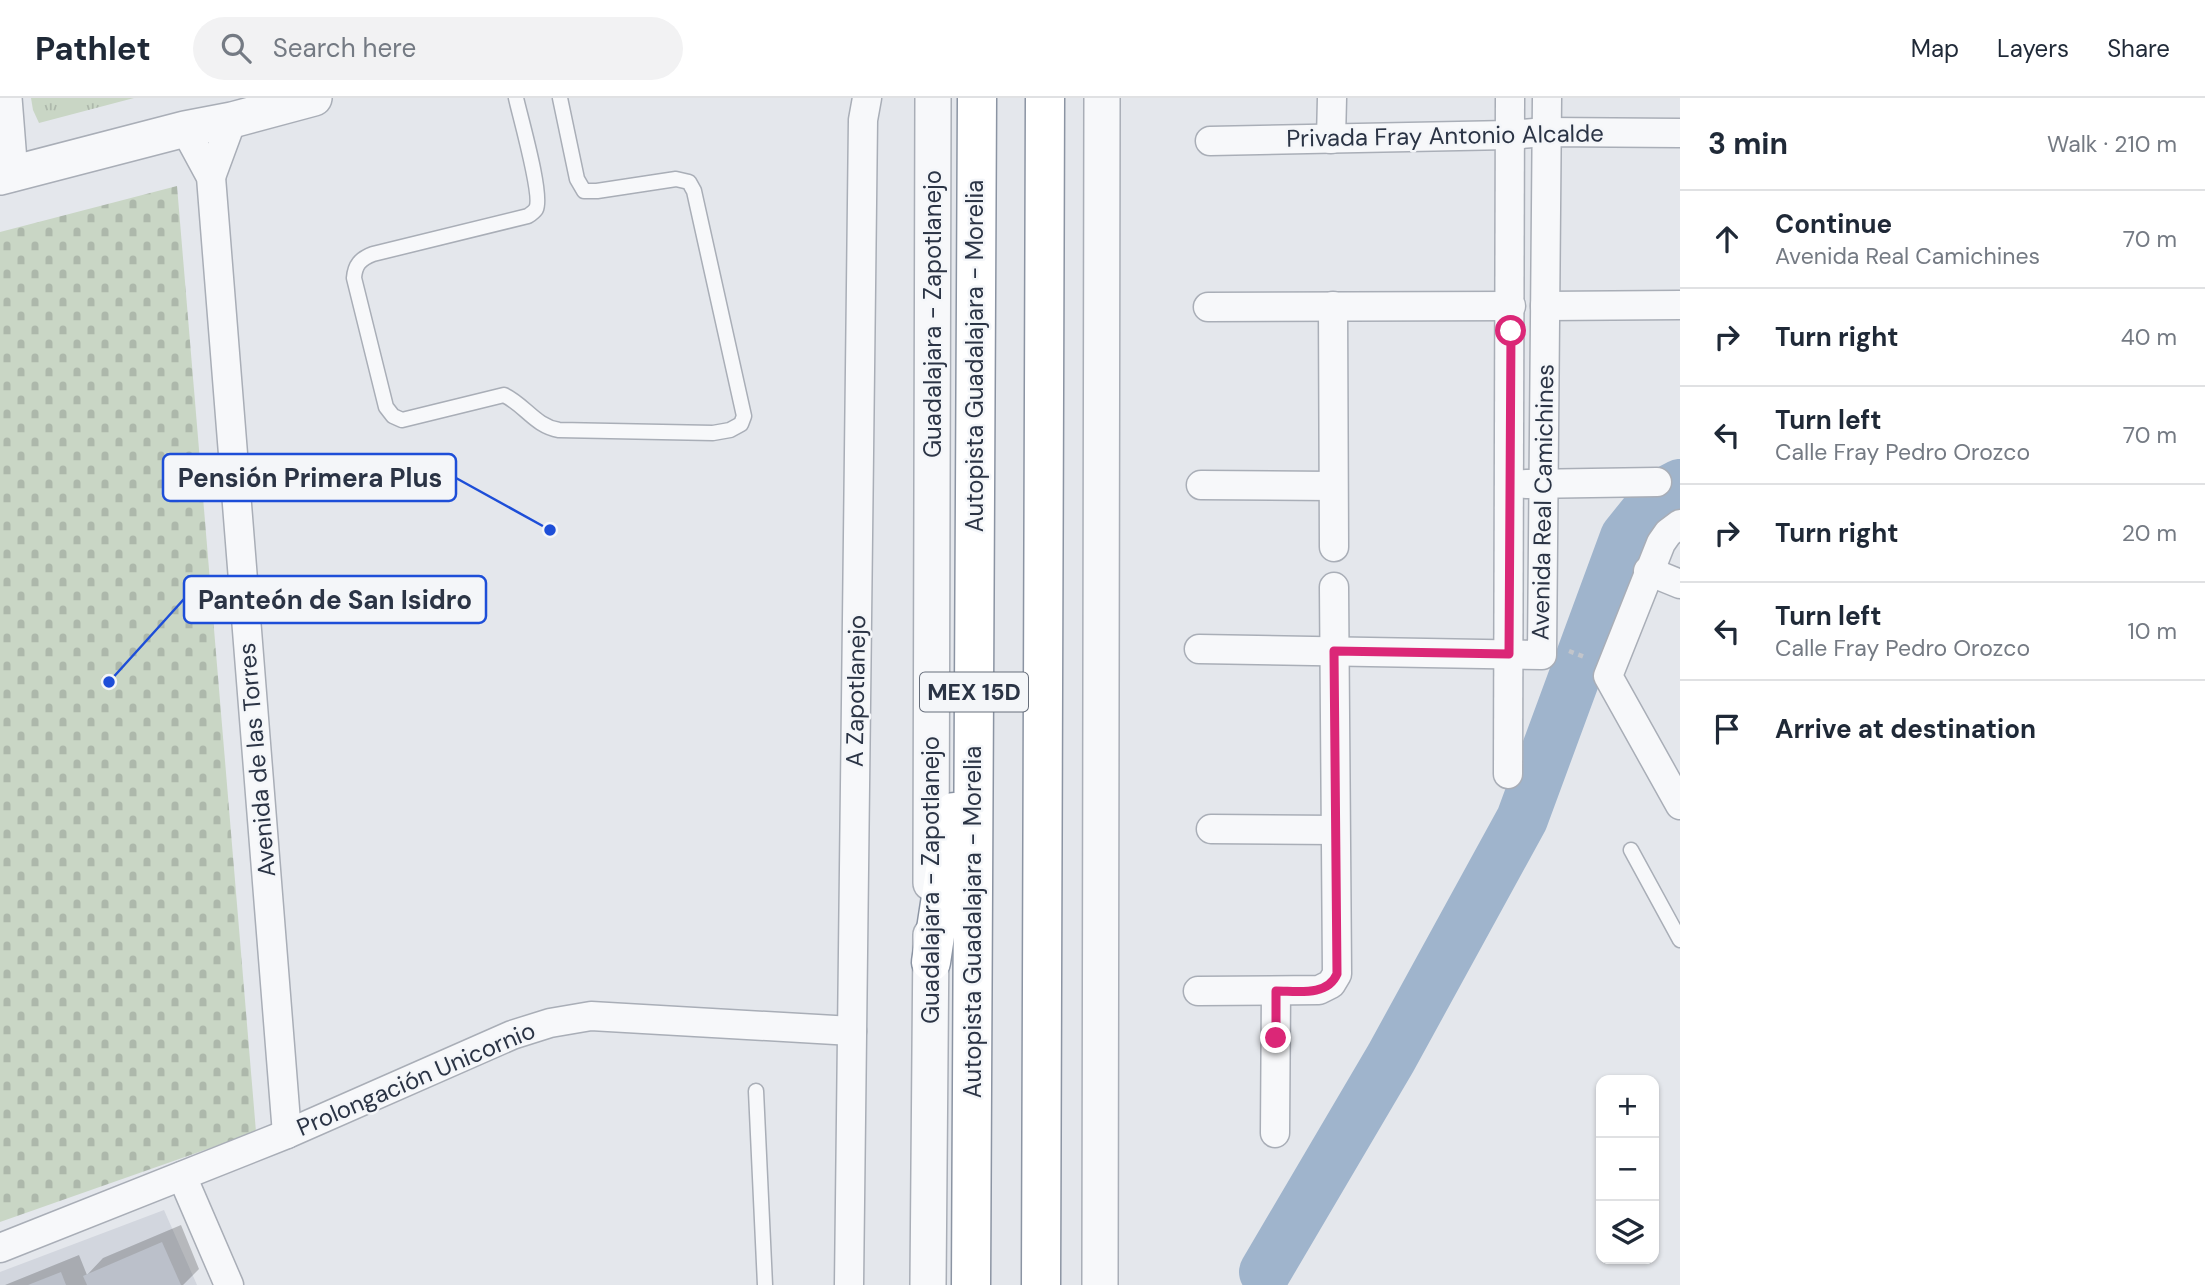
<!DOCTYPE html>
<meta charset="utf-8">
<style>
body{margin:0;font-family:"DM Sans",sans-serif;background:#f2f2f3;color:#1f2937}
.controls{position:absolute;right:21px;bottom:21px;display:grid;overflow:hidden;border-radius:14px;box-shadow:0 2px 5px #0004}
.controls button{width:63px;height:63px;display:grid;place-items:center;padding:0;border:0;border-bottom:2px solid #e0e1e3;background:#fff;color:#1f2937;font:35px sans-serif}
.stop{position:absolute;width:21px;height:21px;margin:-16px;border:5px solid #db2777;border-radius:50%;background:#fff}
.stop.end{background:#db2777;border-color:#fff;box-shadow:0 2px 7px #0008}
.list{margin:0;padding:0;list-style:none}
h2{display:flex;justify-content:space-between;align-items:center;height:91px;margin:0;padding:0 28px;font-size:30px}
h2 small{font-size:23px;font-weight:400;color:#747a83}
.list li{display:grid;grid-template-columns:46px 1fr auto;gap:21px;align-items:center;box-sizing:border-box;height:98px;padding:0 28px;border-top:2px solid #e0e1e3}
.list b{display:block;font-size:26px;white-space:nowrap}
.list p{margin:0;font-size:23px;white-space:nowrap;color:#747a83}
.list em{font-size:23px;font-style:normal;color:#747a83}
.icon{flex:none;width:38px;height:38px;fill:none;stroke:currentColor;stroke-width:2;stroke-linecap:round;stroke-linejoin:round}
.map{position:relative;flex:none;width:1680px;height:1187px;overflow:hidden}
header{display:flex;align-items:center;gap:42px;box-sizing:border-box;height:98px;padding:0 35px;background:#fff;border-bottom:2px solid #e0e1e3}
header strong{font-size:33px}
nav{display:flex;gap:38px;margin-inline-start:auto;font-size:24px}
.search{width:490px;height:63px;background:#f2f2f3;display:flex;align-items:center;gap:18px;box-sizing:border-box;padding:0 24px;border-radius:38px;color:#747a83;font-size:26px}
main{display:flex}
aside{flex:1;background:#fff}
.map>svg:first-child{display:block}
</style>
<header>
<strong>Pathlet</strong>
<div class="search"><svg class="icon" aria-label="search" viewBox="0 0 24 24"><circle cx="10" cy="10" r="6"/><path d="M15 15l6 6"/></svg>Search here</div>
<nav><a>Map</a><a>Layers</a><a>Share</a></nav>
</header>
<main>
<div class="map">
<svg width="1680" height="1187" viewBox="0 0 1680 1187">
<defs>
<pattern id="grass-tufts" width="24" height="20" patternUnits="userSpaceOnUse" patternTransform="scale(1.75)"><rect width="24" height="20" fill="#c9d6c5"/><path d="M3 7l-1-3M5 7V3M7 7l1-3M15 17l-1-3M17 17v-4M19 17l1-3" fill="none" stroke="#adb8ab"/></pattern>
<pattern id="cemetery-stones" width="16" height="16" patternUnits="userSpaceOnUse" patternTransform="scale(1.75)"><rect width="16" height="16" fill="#c9d6c5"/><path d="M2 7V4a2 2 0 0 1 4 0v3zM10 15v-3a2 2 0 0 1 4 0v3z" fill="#adb8ab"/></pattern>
</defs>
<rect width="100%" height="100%" fill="#e4e7ec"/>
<polygon fill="#d2d6de" points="164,1112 197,1187 0,1187 0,1174"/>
<polygon fill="url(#grass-tufts)" points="31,0 134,0 39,25 33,12"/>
<polygon fill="url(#cemetery-stones)" points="177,88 256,1034 0,1124 0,134"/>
<polygon fill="#0003" points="181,1127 199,1171 183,1187 5,1187 79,1157 87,1177 103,1160"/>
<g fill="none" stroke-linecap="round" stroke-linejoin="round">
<polyline stroke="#9fb4cc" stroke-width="52" points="1265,1174 1391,960 1522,721 1626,439 1659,398 1680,387"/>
</g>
<g fill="#bbc0ca">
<polygon points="162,1144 181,1187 87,1187 83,1178"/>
<polygon points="61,1174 66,1187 28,1187"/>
</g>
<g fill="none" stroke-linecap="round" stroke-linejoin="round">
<g stroke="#a9aeb7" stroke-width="17">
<g id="service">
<path d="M516 0C520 18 543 98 536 111 534 114 531 116 528 118L373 156C360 161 355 167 354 180L386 309 393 318 402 322 504 297C525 307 535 328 559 332L713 335 730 332 741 326 744 318 694 93 689 84 676 81 597 93H584L577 81 560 0"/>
<polyline points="1631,752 1680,842"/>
<polyline points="756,993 765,1187"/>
</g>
</g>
<g stroke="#a9aeb7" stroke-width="31">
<g id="minor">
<polyline points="185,31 211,79 287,1036"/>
<polyline points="1331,41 1332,0"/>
<polyline points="1210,43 1509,37 1546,34 1680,35"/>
<polyline points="211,79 232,22"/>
<polyline points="1333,208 1334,449"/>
<polyline points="1545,208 1680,207"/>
<polyline points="1208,209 1511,208"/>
<polyline points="1526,386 1657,384"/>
<polyline points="1201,387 1333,388"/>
<polyline points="1680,426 1668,435 1661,445 1608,578 1680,707"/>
<polyline points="1648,473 1680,486"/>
<polyline points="1199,551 1542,557 1547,0"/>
<polyline points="1508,676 1510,0"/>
<polyline points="1211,731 1335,732"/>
<polyline points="1198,893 1319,892 1331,886 1337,876 1334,489"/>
<polyline points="1275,1035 1276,893"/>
<polyline points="182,1078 229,1187"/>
<polyline points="0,1150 287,1036 512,937 550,925 591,918 852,933"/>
<polyline points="849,1187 863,22 867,0"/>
</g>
</g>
<g stroke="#a9aeb7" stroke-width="38">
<g id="tertiary">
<polyline points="4,0 10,76"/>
<polyline points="0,79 185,31 232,22 314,0"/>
<polyline points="931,785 933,0"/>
<polyline points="928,1187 931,837"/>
<polyline points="1100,1187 1102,0"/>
</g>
</g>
<g stroke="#8b94a3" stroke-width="41">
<g id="motorway">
<polyline points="931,864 954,714"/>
<polyline points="971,1187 977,0"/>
<polyline points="1041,1187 1045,0"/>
</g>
</g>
<polyline stroke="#c2c5cb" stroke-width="4.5" stroke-dasharray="5 5" stroke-linecap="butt" points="1569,553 1587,560"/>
<use href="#service" stroke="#f7f8fa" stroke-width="14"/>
<use href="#minor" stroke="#f7f8fa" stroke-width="28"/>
<use href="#tertiary" stroke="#f7f8fa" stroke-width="35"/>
<use href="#motorway" stroke="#fff" stroke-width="38"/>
</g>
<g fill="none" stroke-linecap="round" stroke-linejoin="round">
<path stroke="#db2777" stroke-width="9" d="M1276 940V893C1297 893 1327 899 1337 876L1334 553 1509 556 1511 233"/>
</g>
<g text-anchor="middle" stroke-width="5" stroke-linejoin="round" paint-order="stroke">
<rect fill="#f4f6f9" stroke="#676e7b" stroke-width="2" x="920" y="574.5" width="108" height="39" rx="5"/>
<g font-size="23" font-weight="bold" fill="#2b3445">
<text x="974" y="602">MEX 15D</text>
</g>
<g font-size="24" fill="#2b3445" stroke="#f4f6f9">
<text transform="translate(1445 38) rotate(-1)" y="8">Privada Fray Antonio Alcalde</text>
<text transform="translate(933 216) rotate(-90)" y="8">Guadalajara - Zapotlanejo</text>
<text transform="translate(975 258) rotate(-90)" y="8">Autopista Guadalajara - Morelia</text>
<text transform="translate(1543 404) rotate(-89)" y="8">Avenida Real Camichines</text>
<text transform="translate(856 593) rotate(-89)" y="8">A Zapotlanejo</text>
<text transform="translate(257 662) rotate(-95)" y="8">Avenida de las Torres</text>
<text transform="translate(931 782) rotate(-90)" y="8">Guadalajara - Zapotlanejo</text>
<text transform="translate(973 824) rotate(-90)" y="8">Autopista Guadalajara - Morelia</text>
<text transform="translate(416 981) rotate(-23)" y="8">Prolongación Unicornio</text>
</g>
</g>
<path fill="none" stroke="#1d4ed8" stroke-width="2.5" d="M550 432L456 380M109 584L184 501"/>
<g fill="#1d4ed8" stroke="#f4f6f9" stroke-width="2.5">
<circle cx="550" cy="432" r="7"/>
<circle cx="109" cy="584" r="7"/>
</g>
<g fill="#f4f6f9" stroke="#1d4ed8" stroke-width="2.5">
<rect x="163" y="356" width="293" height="47" rx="7"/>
<rect x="184" y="478" width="302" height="47" rx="7"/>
</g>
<g font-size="26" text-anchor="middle" font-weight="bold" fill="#2b3445">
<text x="310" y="389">Pensión Primera Plus</text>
<text x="335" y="511">Panteón de San Isidro</text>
</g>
</svg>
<div class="controls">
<button>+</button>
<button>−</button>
<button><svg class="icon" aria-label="layers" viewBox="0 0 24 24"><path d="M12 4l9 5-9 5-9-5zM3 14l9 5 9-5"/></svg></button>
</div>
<div class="stop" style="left:1511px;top:233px"></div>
<div class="stop end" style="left:1276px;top:940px"></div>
</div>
<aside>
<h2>3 min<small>Walk · 210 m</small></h2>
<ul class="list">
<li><svg class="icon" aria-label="ahead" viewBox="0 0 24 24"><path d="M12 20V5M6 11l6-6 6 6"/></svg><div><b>Continue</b><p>Avenida Real Camichines</p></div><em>70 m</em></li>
<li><svg class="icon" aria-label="right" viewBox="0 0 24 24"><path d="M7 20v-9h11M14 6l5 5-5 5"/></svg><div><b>Turn right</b></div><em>40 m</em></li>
<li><svg class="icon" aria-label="left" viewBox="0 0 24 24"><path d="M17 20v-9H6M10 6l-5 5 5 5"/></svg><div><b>Turn left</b><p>Calle Fray Pedro Orozco</p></div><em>70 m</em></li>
<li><svg class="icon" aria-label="right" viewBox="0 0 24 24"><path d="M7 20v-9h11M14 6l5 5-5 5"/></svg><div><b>Turn right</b></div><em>20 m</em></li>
<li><svg class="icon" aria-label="left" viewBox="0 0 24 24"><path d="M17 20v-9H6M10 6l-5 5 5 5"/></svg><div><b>Turn left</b><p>Calle Fray Pedro Orozco</p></div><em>10 m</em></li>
<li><svg class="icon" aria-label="arrive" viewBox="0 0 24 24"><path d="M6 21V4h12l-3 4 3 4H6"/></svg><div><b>Arrive at destination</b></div></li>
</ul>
</aside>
</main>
